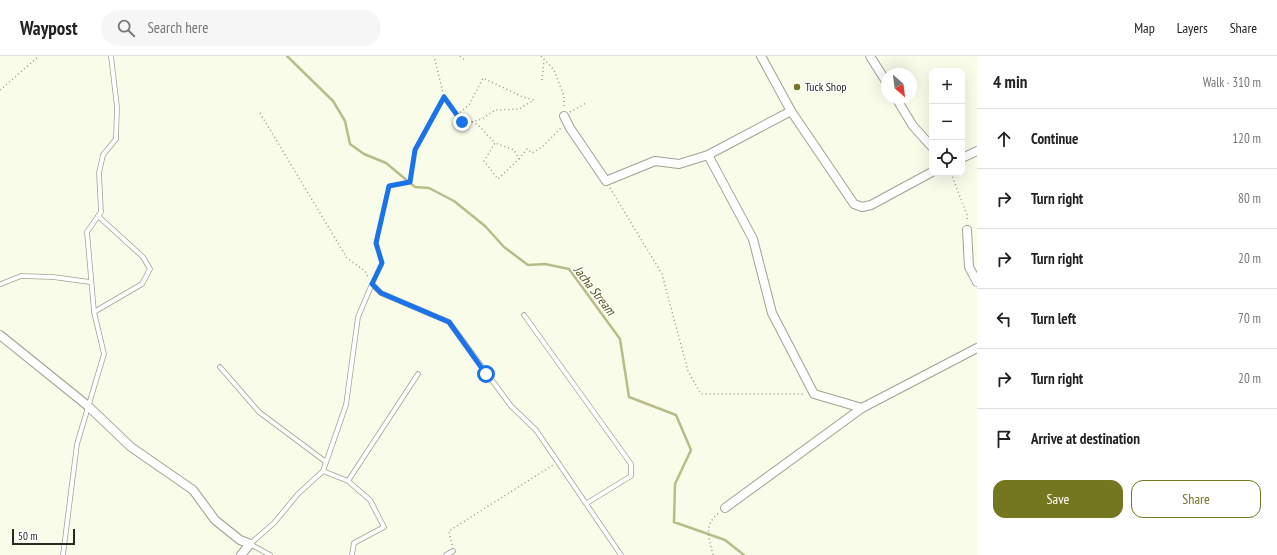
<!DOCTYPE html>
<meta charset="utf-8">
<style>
body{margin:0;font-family:"PT Sans Narrow",sans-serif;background:#f6f6f6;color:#222}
.controls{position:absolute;right:12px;top:12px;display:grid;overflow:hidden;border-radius:8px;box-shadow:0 4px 16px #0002}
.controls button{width:36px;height:36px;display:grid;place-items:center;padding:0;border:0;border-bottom:1px solid #e0e0e0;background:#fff;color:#222;font:20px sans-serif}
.compass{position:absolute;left:881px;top:12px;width:36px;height:36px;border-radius:50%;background:#fff;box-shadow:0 4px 16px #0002;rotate:152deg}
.scale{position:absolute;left:12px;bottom:10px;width:63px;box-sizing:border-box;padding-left:4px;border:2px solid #282922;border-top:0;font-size:11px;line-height:14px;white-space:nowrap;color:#282922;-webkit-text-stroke:3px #fff;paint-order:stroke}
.stop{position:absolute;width:12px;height:12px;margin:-9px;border:3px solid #1a73e8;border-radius:50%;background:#fff}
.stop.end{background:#1a73e8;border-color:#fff;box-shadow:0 1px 4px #0008}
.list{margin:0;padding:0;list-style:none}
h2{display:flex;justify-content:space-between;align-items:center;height:52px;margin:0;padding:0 16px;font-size:17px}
h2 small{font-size:13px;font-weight:400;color:#767676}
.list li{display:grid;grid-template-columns:26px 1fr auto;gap:12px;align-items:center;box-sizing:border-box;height:60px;padding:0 16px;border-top:1px solid #e0e0e0}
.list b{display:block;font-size:15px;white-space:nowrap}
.list em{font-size:13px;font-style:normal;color:#767676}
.actions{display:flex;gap:8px;padding:12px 16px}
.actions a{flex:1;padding:9px 0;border:1px solid #74771f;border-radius:12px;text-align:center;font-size:14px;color:#74771f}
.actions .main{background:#74771f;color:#fff}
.icon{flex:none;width:22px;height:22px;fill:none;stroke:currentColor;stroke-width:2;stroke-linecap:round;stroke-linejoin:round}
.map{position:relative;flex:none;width:977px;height:499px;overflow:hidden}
header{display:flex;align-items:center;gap:24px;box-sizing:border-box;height:56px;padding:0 20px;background:#fff;border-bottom:1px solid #e0e0e0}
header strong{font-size:19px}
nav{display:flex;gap:22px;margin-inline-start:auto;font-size:14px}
.search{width:280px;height:36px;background:#f6f6f6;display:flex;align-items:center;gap:10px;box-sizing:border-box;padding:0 14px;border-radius:22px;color:#767676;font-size:15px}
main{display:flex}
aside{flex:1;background:#fff}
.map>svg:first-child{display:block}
</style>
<header>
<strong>Waypost</strong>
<div class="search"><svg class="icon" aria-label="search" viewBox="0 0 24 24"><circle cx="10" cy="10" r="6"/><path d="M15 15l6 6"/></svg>Search here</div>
<nav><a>Map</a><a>Layers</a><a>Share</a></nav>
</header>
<main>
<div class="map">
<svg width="977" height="499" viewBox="0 0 977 499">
<rect width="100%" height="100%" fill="#fafcea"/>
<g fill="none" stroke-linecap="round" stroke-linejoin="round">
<polyline stroke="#b8bd87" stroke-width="2.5" points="287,0 333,45 345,65 350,88 364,98 386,107 415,131 429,132 454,145 485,170 504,191 528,209 545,208 569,213 620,283 629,341 676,359 691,394 675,428 674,466 725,484 744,499"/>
<g stroke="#a0a291" stroke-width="5.5">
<g id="service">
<polyline points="1,228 21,220 53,221 90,226"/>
<polyline points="94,256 87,176 101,156 99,117 103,99 116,83 117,51 111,0"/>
<polyline points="524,259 631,408 631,420 587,447"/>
<polyline points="220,311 259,356 326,406"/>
<polyline points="323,415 348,425 418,318"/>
<polyline points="348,425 370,444 384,471 354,487 352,499"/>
<polyline points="63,499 77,388 104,298 94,256 142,228 150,213 143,201 98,160"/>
<polyline points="270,499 250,488 274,467 298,438 323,415 346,349 358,261 372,228 381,237 449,266 511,350 536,374 621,499"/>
<polyline points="446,499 453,495"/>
</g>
</g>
<g stroke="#a0a291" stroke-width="10">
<g id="minor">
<polyline points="761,0 791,55 854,148 862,151 871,149 932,116"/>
<polyline points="870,0 887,27"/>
<polyline points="896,42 913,70 932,91"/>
<polyline points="564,60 570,72 606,125 655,105 679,108 708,99 791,55"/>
<polyline points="708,99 753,183 772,257 814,338 862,352"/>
<polyline points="962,102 977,95"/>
<polyline points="967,174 969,211 977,226"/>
<polyline points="0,279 88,350 131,391 193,434 215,464 240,484 250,488 241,499"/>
<polyline points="725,452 862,352 977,292"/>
</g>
</g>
<g stroke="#98998c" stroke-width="1.5" stroke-dasharray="1 3" stroke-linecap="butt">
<polyline points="460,0 466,5"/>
<polyline points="541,0 554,14 564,40 564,53"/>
<polyline points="542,24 544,4"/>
<polyline points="0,34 39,0"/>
<polyline points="444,41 463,66 472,66 482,63 495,54 519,53 534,44"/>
<polyline points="570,56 586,47"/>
<polyline points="260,57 347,202 365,215 369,223"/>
<polyline points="457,59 469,49 483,22 523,41 534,44"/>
<polyline points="472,66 478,69 495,87 484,105 498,123 519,103 514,94 495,87"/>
<polyline points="519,103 527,93 532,97 542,91 561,72"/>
<polyline points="951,117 967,159 967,166"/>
<polyline points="610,132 662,218 688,315 701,338 805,338"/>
<polyline points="375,222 382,207 376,187 389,130 410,126 415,94 444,41 434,0"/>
<polyline points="452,489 449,475 553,409"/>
<path d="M713 499C709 482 703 469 719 457"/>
</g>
<use href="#service" stroke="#fff" stroke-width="4"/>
<use href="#minor" stroke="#fff" stroke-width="8"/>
</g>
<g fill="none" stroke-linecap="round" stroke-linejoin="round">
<polyline stroke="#1a73e8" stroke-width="5" points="462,66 444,41 415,94 410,126 389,130 376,187 382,207 372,228 381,237 449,266 486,318"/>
</g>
<circle fill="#74771f" stroke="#fff" stroke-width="1.5" cx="797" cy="31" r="4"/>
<g text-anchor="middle" stroke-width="3" stroke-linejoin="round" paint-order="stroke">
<g font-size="12" fill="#282922" stroke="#fff" text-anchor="start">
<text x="805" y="35">Tuck Shop</text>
</g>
<g font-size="13" font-style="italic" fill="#4f5214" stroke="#fff">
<text transform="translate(595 234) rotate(52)" y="5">Jacha Stream</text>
</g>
</g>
</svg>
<div class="controls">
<button>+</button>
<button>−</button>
<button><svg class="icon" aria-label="locate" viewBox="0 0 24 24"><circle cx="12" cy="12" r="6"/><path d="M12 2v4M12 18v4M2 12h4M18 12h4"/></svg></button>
</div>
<svg class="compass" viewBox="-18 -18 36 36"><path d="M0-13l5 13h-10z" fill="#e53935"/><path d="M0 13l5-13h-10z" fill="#767676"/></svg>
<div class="scale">50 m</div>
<div class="stop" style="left:486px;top:318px"></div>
<div class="stop end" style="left:462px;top:66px"></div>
</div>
<aside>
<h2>4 min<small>Walk · 310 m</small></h2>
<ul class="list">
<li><svg class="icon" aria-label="ahead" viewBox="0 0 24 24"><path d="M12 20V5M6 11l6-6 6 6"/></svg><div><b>Continue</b></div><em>120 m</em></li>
<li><svg class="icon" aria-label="right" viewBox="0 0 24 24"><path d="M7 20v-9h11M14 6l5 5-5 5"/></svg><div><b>Turn right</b></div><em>80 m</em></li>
<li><svg class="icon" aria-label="right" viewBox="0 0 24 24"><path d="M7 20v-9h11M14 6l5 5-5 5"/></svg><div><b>Turn right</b></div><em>20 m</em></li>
<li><svg class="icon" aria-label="left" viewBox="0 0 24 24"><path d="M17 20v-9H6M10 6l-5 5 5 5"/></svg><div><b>Turn left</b></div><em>70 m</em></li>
<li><svg class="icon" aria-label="right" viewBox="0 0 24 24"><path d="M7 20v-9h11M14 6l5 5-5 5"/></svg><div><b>Turn right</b></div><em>20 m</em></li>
<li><svg class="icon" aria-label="arrive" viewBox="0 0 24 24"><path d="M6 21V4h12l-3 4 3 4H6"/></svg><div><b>Arrive at destination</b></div></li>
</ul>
<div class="actions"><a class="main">Save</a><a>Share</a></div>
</aside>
</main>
